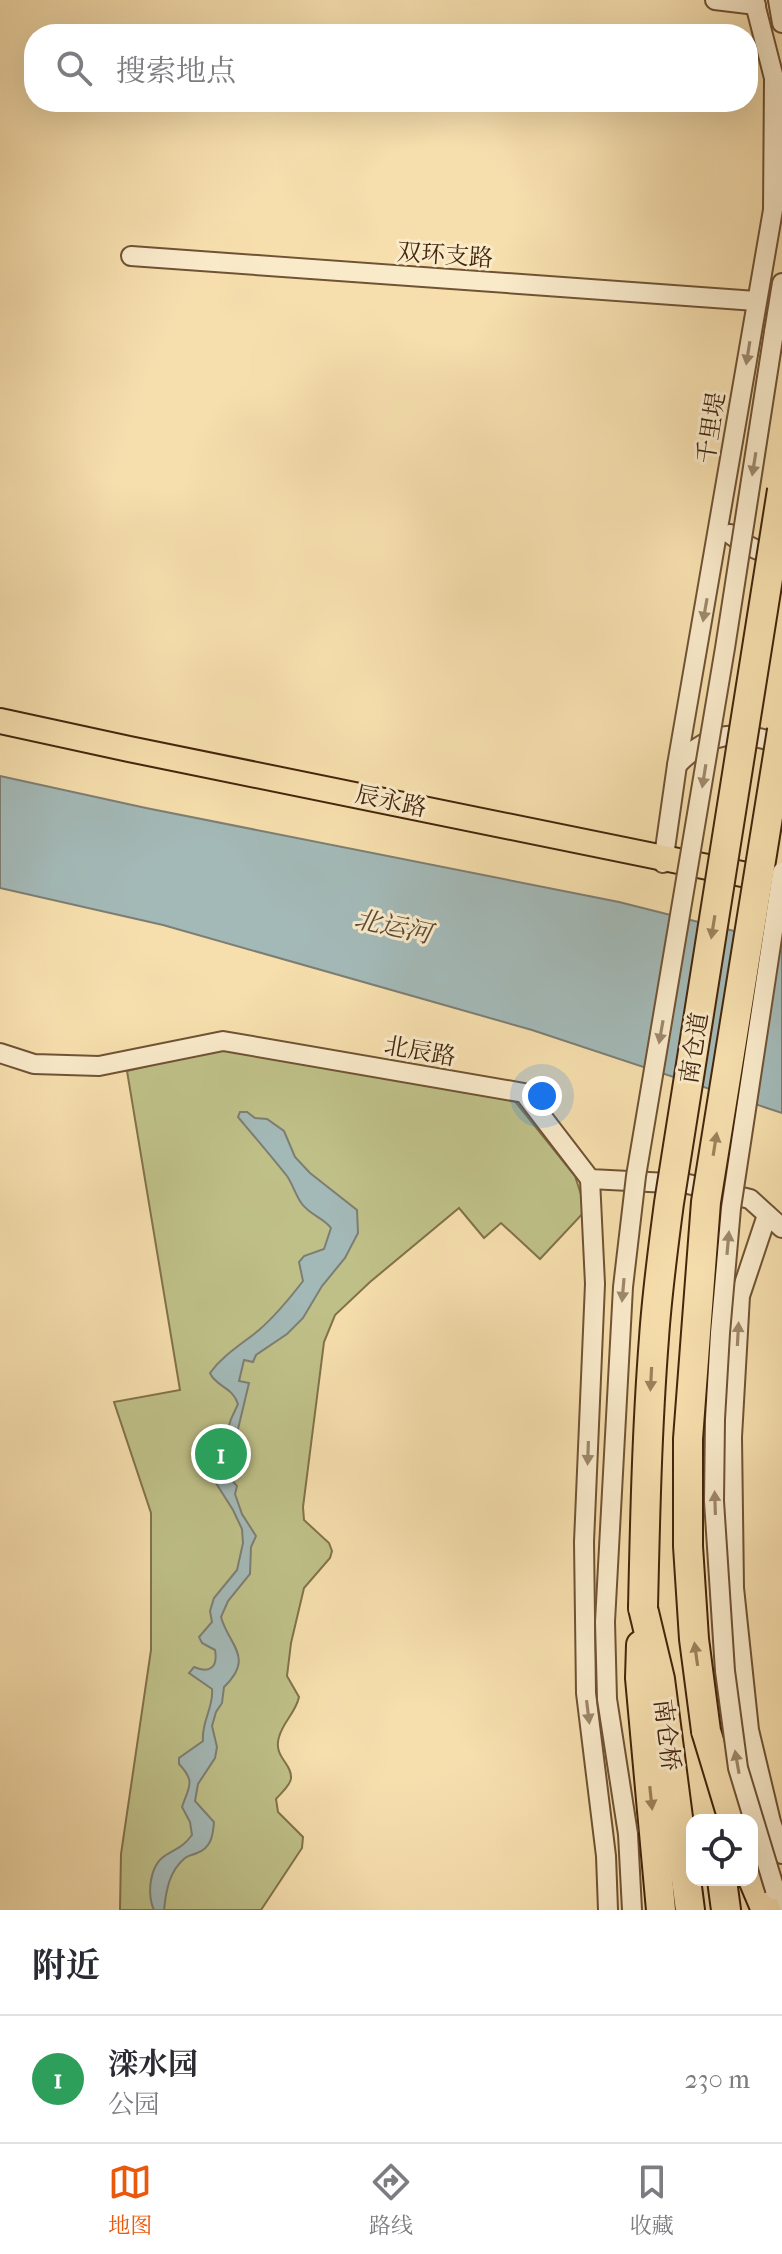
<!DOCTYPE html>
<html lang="zh">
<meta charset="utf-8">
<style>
body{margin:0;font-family:"IM FELL French Canon","Noto Serif SC",serif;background:#f2f2f3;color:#2b2b33}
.controls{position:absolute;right:24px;bottom:24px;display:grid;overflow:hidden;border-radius:16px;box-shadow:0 8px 32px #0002}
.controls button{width:72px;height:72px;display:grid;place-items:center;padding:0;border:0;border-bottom:2px solid #e1e1e2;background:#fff;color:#2b2b33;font:40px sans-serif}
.you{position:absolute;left:542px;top:1096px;width:28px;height:28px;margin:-20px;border:6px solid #fff;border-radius:50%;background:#1a73e8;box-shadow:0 0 0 12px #1a73e833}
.badge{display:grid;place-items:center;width:52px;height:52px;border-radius:50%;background:#ea580c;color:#fff;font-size:26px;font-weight:700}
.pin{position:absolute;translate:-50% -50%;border:4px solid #fff;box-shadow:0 2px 8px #0006}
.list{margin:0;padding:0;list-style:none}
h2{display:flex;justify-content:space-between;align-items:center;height:104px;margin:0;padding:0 32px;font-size:34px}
h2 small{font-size:26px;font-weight:400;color:#7c7c81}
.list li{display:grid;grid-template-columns:52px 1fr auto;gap:24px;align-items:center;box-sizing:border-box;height:128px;padding:0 32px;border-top:2px solid #e1e1e2}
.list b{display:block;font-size:30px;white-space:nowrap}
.list p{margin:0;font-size:26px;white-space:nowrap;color:#7c7c81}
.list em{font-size:26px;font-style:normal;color:#7c7c81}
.icon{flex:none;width:44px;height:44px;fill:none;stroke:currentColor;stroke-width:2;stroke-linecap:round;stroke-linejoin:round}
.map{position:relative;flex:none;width:782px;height:1910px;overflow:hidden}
.search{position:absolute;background:#fff;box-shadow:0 8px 32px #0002;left:24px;right:24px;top:24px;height:88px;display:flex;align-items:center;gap:20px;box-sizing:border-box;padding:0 28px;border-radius:32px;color:#7c7c81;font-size:30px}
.sheet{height:232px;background:#fff}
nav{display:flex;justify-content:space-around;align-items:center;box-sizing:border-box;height:112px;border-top:2px solid #e1e1e2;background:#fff;font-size:22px;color:#7c7c81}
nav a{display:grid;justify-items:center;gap:4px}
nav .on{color:#ea580c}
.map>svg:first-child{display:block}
</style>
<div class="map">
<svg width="782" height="1910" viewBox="0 0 782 1910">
<rect width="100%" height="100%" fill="#f6dead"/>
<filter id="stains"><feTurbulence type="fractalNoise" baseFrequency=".0025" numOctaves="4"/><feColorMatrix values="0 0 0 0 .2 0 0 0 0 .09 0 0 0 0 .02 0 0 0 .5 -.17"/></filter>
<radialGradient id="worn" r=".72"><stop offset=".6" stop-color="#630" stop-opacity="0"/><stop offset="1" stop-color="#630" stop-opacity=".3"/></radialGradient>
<path fill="#bfc088" stroke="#82724a" stroke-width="2" d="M218 1049 514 1100 575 1176 586 1210 540 1259 501 1223 484 1238 459 1208 370 1282 335 1315 324 1342 303 1507 304 1520 329 1543 332 1551 330 1558 304 1588 291 1643 287 1676 299 1697C296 1712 283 1722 279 1737 273 1757 292 1763 291 1778 291 1785 281 1793 276 1799L278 1812 303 1837 302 1848 261 1910H120L121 1854 151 1650V1513L114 1402 180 1390 127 1071Z"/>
<g fill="#a3b9b7" stroke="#7d7e73" stroke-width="2">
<polygon points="0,776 146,808 619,902 782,943 782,1113 532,1030 163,925 0,888"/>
<path d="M240 1112H247L255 1118 267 1119 284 1131 295 1157 310 1173 357 1210 358 1233 345 1258 322 1286 303 1318 287 1334 256 1355 253 1362 244 1360 239 1381 249 1383 238 1429 230 1441 223 1470 237 1486 235 1494 242 1514 256 1536 251 1547 250 1574 228 1601 221 1617C229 1646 255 1657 224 1687L222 1703 216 1712 212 1726 217 1747 215 1758 198 1784 195 1801 214 1822C213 1836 211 1848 197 1853 190 1856 191 1854 185 1858 169 1871 166 1891 164 1910H154C147 1894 149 1865 166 1855 177 1848 183 1847 192 1835L190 1822 182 1807C189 1786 196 1782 179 1764V1758L203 1741C201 1722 214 1707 212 1689L189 1673 194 1667C210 1674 218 1667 215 1650L202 1643 199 1637 212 1622 210 1611 214 1598 237 1570 243 1543 242 1529 233 1510 214 1480 215 1470 231 1419 238 1404C232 1386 216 1387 210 1373 223 1355 242 1344 259 1330 275 1316 290 1298 303 1281L299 1262 304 1256 324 1249 331 1228C324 1218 310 1215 302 1204 296 1196 293 1185 287 1176 271 1156 254 1136 238 1117Z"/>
</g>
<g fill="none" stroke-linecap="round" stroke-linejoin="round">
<g stroke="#705334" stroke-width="22">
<g id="minor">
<polyline points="715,0 756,5"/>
<polyline points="778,0 782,23"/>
<polyline points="131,256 756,301"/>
<polyline points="774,332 782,283"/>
<path d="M730 534C745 546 762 553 782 557"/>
<path d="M677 765C711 730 737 730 782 744"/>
<polyline points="663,863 677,765 773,210 774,78 754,0"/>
<polyline points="0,1053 34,1064 99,1066 223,1041 524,1093 590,1179 688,1184 750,1199 782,1228"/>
<polyline points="590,1179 595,1284 584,1542 586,1693 606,1856 608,1910"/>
<polyline points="767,1215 740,1296 732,1437 734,1588 749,1730 771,1822 782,1854"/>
<polyline points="628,1834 632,1910"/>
<polyline points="775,1890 782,1906"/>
</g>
</g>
<g stroke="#44250c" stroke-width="28">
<polyline id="major" points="0,721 129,749 776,881"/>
</g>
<g stroke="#44250c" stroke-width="32">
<g id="highway">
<polyline points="643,1608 660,1679 690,1910"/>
<polyline points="641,1645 640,1678 661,1910"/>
<polyline points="706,1731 733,1820"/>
<polyline points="752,1877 766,1910"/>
<polyline points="722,1880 726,1910"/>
</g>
</g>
<use href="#minor" stroke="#f9eaca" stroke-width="18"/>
<use href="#major" stroke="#f6dead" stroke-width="24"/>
<use href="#highway" stroke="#f6dead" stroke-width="28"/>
<g stroke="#705334" stroke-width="22" stroke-linecap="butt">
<g id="minor-bridge">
<polyline points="628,1834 607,1699 605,1622 623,1287 636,1176 725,648 774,332"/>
<polyline points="775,1890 738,1768 725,1671 714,1501 715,1419 720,1333 731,1208 782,872"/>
</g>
</g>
<g stroke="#44250c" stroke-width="32" stroke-linecap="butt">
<g id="highway-bridge">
<path d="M643 1608C645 1518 647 1428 654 1338 657 1293 663 1248 669 1203L782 490"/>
<polyline points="706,1731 694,1639 688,1546 688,1439 696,1333 706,1202 782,730"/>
</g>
</g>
<use href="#minor-bridge" stroke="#f9eaca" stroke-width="18"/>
<use href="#highway-bridge" stroke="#f6dead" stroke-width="28"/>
</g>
<defs><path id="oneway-solid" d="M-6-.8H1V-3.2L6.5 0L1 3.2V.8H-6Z" transform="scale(2)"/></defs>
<g fill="#9e886b">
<use href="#oneway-solid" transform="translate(748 353) rotate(99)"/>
<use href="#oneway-solid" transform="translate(754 464) rotate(99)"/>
<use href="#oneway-solid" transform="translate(705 610) rotate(100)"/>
<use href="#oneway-solid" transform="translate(704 776) rotate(99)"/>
<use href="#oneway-solid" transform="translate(661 1032) rotate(100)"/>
<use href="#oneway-solid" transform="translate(728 1243) rotate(-85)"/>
<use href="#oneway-solid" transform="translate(623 1290) rotate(95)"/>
<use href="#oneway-solid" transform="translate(738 1334) rotate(-87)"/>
<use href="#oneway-solid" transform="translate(588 1453) rotate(92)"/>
<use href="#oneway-solid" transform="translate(715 1503) rotate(-92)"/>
<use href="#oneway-solid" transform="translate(588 1712) rotate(83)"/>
<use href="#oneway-solid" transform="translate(737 1762) rotate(-100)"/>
</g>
<g fill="#9d825c">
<use href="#oneway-solid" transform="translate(713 927) rotate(99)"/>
<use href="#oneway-solid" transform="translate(715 1144) rotate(-81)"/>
<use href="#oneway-solid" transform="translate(651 1379) rotate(93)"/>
<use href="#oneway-solid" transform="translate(696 1654) rotate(-98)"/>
<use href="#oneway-solid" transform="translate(651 1798) rotate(84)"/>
</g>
<g text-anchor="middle" stroke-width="6" stroke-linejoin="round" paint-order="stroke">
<g font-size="24" fill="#44250c" stroke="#f9eaca">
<text transform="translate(445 255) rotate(4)" y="8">双环支路</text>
<text transform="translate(711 428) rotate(-81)" y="8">千里堤</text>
<text transform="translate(391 801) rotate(12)" y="8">辰永路</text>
<text transform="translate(694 1048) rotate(-81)" y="8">南仓道</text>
<text transform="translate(420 1051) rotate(10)" y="8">北辰路</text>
<text transform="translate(667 1735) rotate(83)" y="8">南仓桥</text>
</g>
<g font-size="26" font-style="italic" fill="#5c4a37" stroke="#f9eaca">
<text transform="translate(393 926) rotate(12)" y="9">北运河</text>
</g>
</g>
<rect width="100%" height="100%" filter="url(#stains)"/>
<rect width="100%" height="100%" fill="url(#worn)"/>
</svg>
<div class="controls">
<button><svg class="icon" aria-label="locate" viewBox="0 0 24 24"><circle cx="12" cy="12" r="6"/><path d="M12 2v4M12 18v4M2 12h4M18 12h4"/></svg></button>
</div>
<div class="you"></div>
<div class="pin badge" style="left:221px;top:1454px;background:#2e9e5b">1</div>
<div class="search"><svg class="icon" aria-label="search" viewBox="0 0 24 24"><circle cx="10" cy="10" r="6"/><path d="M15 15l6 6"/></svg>搜索地点</div>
</div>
<section class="sheet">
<h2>附近<small></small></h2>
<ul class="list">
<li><span class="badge" style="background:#2e9e5b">1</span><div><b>滦水园</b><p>公园</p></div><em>230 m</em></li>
</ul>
</section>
<nav>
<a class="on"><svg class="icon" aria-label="map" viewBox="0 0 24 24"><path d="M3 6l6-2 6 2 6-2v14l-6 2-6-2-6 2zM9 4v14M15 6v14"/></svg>地图</a>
<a><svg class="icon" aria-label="directions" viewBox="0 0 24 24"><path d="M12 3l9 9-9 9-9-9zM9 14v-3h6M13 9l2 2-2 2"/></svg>路线</a>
<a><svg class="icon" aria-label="saved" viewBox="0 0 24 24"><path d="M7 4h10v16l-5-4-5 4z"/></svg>收藏</a>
</nav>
